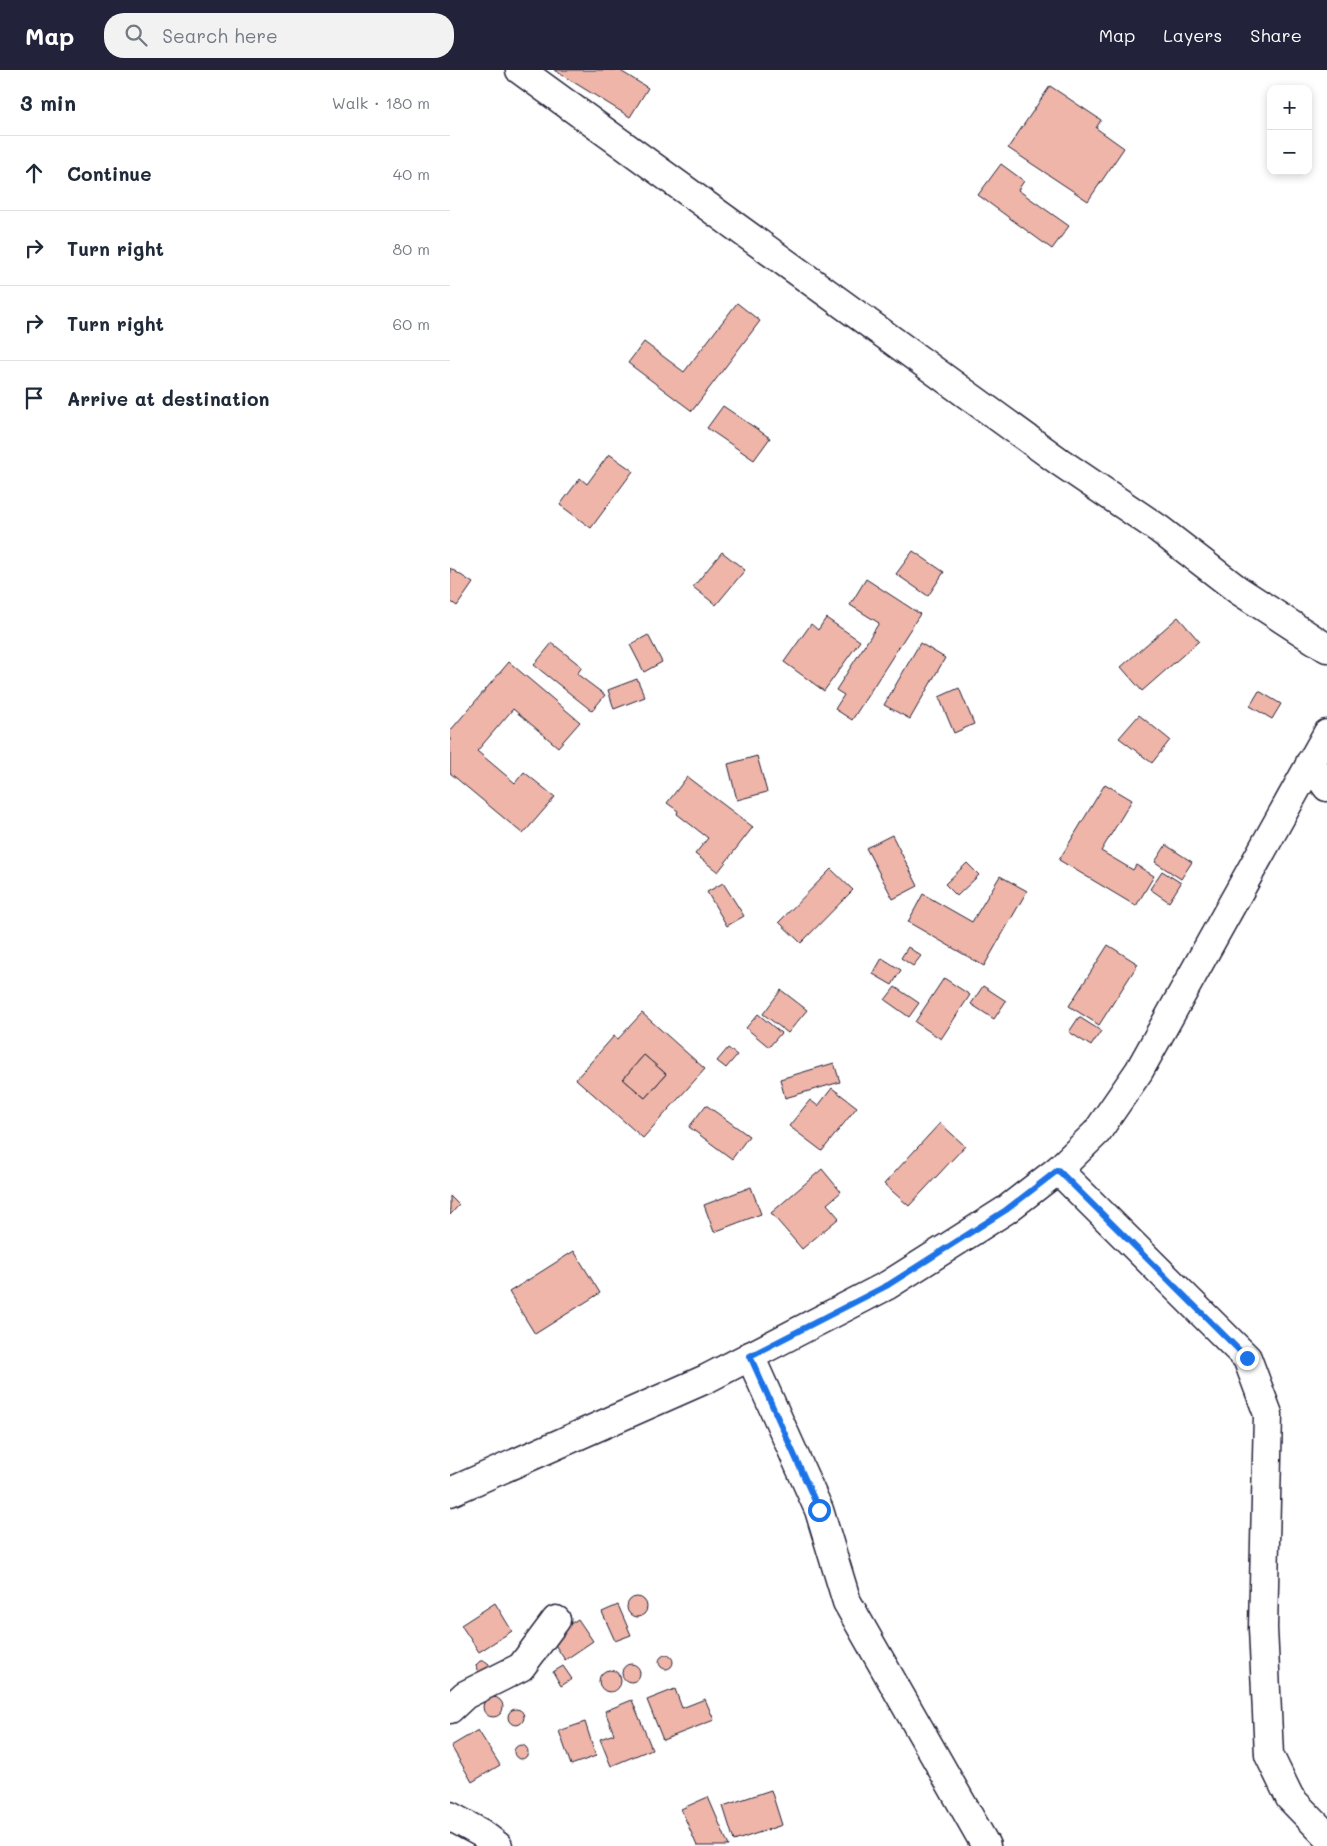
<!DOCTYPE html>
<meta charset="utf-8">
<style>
body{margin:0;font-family:Mali,sans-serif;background:#f2f2f3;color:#1f2937}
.controls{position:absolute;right:15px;top:15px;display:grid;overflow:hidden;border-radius:10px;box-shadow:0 2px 8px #0003}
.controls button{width:45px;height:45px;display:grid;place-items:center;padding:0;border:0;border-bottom:1px solid #e0e1e3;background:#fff;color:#1f2937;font:25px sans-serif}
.stop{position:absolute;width:15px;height:15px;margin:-11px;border:4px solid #1a73e8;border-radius:50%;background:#fff}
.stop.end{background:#1a73e8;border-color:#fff;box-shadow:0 1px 5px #0008}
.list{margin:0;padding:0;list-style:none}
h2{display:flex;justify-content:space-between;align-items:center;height:65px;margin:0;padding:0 20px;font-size:21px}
h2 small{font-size:16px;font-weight:400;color:#747a83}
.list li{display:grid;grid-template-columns:32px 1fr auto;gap:15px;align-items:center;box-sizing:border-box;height:75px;padding:0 20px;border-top:1px solid #e0e1e3}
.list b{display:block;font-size:19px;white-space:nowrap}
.list em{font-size:16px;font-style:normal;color:#747a83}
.icon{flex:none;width:28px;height:28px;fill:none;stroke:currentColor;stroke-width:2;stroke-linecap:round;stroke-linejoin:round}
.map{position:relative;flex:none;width:877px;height:1776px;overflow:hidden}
header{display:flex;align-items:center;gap:30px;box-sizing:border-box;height:70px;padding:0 25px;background:#22223b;color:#fff}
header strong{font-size:24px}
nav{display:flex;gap:28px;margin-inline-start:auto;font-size:18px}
.search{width:350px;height:45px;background:#f2f2f3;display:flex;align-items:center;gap:12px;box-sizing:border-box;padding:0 18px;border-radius:20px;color:#747a83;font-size:19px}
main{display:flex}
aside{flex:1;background:#fff}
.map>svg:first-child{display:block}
</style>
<header>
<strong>Map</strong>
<div class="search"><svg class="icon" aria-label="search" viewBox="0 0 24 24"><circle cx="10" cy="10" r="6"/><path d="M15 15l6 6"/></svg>Search here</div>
<nav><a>Map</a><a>Layers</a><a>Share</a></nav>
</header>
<main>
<aside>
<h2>3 min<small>Walk · 180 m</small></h2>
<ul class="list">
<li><svg class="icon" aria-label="ahead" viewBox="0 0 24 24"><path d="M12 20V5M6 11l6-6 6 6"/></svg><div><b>Continue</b></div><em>40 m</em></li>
<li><svg class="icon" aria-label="right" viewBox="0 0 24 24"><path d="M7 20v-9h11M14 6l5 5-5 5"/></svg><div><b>Turn right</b></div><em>80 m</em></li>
<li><svg class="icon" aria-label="right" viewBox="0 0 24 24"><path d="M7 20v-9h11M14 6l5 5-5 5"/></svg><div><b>Turn right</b></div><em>60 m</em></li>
<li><svg class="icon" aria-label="arrive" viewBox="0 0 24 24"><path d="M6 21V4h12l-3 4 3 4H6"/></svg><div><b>Arrive at destination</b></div></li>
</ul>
</aside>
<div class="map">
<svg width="877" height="1776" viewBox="0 0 877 1776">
<rect width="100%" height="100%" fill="#fff"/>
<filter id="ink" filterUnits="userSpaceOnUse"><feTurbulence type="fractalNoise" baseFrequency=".02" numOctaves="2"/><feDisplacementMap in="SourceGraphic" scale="10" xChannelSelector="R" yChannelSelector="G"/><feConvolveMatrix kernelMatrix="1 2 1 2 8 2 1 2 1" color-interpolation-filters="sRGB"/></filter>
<g filter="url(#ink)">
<g fill="#eeb5a8" stroke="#22223b" fill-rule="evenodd">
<polygon points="104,0 169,0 198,18 180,47"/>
<polygon points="600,16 651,50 646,58 674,78 638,131 558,78"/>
<polygon points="551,94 574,111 568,120 619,156 602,179 528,125"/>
<polygon points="287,233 310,251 242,341 178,293 194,272 234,302"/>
<polygon points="273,336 320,368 304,390 257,358"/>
<polygon points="159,384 183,401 141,458 110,435 130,408 137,414"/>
<polygon points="463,481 494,502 478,526 446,504"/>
<polygon points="272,482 295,500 266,535 243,517"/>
<polygon points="0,498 23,513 7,536 0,531"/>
<polygon points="416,509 470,544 402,650 385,639 394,625 386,620 429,553 400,535"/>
<polygon points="728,547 749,571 692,621 671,597"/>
<polygon points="376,548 410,571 374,621 334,592 361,554 368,560"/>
<polygon points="198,565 212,592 194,602 180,575"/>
<polygon points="102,573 132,597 127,604 155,625 142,641 84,595"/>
<polygon points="470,573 495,588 460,649 434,635"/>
<polygon points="59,592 130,652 108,677 63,639 27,681 65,713 74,702 105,727 73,764 0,703 0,661"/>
<polygon points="187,609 195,627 164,639 158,620"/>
<polygon points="509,618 524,654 504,663 489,627"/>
<polygon points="809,621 831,634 822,649 800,636"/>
<polygon points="689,645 720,670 702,693 669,668"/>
<polygon points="307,686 317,722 287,730 278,694"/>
<polygon points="237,707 303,757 268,802 245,784 258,768 227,744 228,741 217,733"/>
<polygon points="655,714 682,730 651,781 683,800 686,795 704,806 686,836 609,790"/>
<polygon points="442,765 468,816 443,829 416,778"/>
<polygon points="716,775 742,792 731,809 705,792"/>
<polygon points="517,793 529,805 507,826 495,814"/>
<polygon points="381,799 403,820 351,873 329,852"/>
<polygon points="712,801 731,813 719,832 700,819"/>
<polygon points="550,806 577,821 534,896 458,852 473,824 522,852"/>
<polygon points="273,813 294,846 277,856 257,822"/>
<polygon points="658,875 688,894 649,955 619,936"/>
<polygon points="458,877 471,886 463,896 451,888"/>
<polygon points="432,888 451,900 442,915 423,904"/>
<polygon points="494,908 520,925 491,969 465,952"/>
<polygon points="533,916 556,931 544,949 521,934"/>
<polygon points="445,917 469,933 459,947 435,930"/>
<polygon points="331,920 357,940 338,963 313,944"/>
<path d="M192 943 255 999 193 1068 126 1009 164 966 168 969ZM194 985 216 1004 195 1028 173 1009Z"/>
<polygon points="308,944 331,963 319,977 296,958"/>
<polygon points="629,947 651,961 641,976 619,962"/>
<polygon points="278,978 287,985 276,998 267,991"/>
<polygon points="194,985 216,1004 195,1028 173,1009"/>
<polygon points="384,993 390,1012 335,1028 330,1009"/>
<polygon points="382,1018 407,1037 372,1081 339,1056 360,1030 368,1036"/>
<polygon points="256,1035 299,1066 282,1089 239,1057"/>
<polygon points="490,1053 515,1076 459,1136 434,1114"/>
<polygon points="372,1099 391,1122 377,1134 389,1148 352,1179 321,1143"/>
<polygon points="301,1117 311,1144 264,1162 254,1135"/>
<polygon points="0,1126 9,1135 0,1145"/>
<polygon points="124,1181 150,1223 85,1264 59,1222"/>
<circle cx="187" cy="1537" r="10"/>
<polygon points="45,1533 62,1561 29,1582 11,1555"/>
<polygon points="168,1535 181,1565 165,1571 152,1542"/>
<polygon points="128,1549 143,1571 115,1590 100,1567"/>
<circle cx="216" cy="1592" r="7"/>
<polygon points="30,1591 35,1591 39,1594 39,1599 31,1604 27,1600 26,1595"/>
<circle cx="181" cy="1603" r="9"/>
<polygon points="113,1596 122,1609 111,1616 103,1602"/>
<circle cx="160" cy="1611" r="11"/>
<polygon points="225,1619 232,1638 255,1629 264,1650 213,1670 197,1630"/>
<circle cx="43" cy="1637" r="10"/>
<polygon points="182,1630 202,1679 161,1696 150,1669 164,1664 155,1641"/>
<circle cx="66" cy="1647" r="8"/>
<polygon points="135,1652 146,1686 121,1695 109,1661"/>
<polygon points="28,1660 50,1695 22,1712 1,1676"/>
<circle cx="71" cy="1682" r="7"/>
<polygon points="321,1720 332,1755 284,1771 273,1736"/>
<polygon points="258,1727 279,1776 247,1776 231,1739"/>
</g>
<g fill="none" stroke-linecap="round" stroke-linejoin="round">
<g stroke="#22223b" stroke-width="31">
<g id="minor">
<polyline points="70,0 610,392 709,459 788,520 877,578"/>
<polyline points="860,693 877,717"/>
<polyline points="608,1100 797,1288 818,1344 813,1558 819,1685 840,1728 877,1766"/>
<polyline points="300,1286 369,1440 397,1532 536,1776"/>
<polyline points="0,1422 256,1309 438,1215 556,1140 608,1100 647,1062 689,1001 877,664"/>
<polyline points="0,1639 15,1625 71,1597 106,1550"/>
<polyline points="0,1746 31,1763 48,1776"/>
</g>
</g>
<use href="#minor" stroke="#fff" stroke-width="28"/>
</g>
</g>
<g fill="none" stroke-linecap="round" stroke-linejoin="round" filter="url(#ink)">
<polyline stroke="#1a73e8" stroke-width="6" points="369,1440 300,1286 438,1215 556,1140 608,1100 797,1288"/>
</g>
</svg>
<div class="controls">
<button>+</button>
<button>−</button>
</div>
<div class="stop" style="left:369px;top:1440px"></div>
<div class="stop end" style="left:797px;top:1288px"></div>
</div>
</main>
